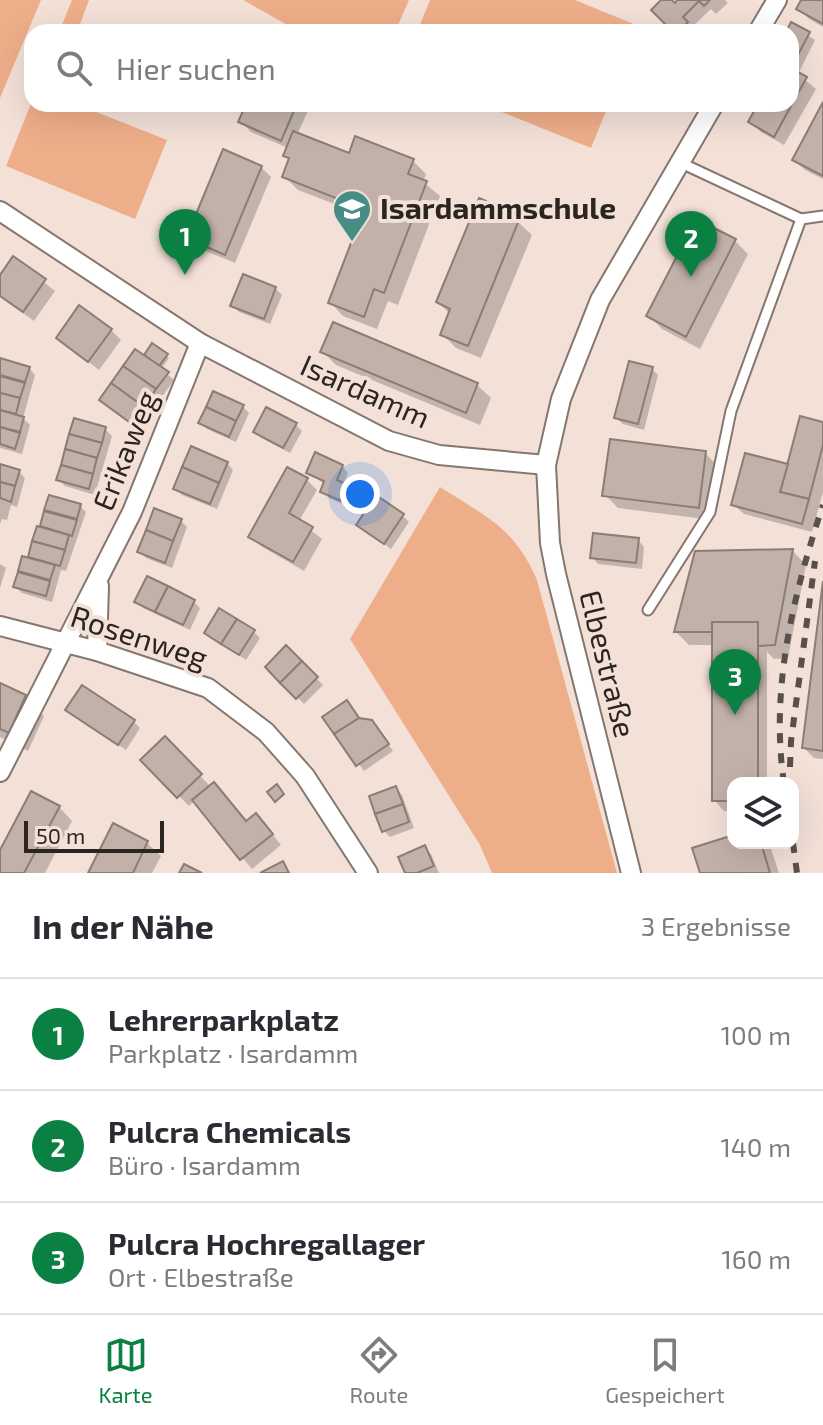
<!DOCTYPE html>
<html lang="de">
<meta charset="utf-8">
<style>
body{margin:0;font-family:"Exo 2",sans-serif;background:#f2f2f3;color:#2b2b33}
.controls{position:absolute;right:24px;bottom:24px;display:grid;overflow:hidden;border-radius:16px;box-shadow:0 8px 32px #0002}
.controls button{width:72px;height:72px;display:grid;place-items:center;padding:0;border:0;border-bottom:2px solid #e1e1e2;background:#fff;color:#2b2b33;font:40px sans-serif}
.scale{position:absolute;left:24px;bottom:20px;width:140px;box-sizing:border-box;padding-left:8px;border:4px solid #2b2521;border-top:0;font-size:22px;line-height:28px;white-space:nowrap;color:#2b2521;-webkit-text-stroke:6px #f3e1d8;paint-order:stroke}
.you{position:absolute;left:360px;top:494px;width:28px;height:28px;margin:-20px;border:6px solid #fff;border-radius:50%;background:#1a73e8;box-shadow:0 0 0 12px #1a73e833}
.badge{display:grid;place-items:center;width:52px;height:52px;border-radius:50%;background:#0b8043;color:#fff;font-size:26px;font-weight:700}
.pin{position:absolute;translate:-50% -66px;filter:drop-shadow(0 2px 4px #0008)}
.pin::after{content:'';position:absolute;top:42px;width:28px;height:24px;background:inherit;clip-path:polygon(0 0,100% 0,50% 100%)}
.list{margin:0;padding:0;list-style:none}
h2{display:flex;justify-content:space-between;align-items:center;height:104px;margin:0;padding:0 32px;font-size:34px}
h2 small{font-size:26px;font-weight:400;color:#7c7c81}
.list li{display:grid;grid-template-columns:52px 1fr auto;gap:24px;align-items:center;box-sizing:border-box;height:112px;padding:0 32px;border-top:2px solid #e1e1e2}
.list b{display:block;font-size:30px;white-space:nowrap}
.list p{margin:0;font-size:26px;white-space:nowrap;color:#7c7c81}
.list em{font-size:26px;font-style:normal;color:#7c7c81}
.icon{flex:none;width:44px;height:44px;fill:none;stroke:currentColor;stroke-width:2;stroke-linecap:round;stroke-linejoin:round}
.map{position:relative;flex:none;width:823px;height:873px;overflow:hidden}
.search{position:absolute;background:#fff;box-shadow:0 8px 32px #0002;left:24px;right:24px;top:24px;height:88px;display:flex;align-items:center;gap:20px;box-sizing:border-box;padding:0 28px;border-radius:24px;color:#7c7c81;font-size:30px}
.sheet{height:440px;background:#fff}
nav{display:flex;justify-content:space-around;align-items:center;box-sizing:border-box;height:112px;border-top:2px solid #e1e1e2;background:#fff;font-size:22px;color:#7c7c81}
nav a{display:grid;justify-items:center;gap:4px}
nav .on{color:#0b8043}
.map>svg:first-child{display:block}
</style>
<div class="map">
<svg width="823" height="873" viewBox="0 0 823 873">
<rect width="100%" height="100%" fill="#f3e1d8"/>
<g fill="#efae8a">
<polygon points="0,0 41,0 0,98"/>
<polygon points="72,0 89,0 77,32 59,32"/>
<polygon points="243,0 409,0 395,32 300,32"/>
<polygon points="430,0 575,0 641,27 638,32 417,32"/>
<polygon points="32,101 32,104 76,104 167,140 135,219 6,166"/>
<polygon points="482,104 609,104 591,148"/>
<path d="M440 487C485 516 514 527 537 580L617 873H492L480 845 350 639Z"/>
</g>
<g fill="#0003">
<polygon points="664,0 669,0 675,5 680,0 725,0 728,3 716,14 711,9 691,28 695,32 675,32"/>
<polygon points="804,0 823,0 823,27 809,19 799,9"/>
<polygon points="792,25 815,40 798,74 816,89 784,145 761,132 751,122 761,104 791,104 791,32 788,32"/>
<polygon points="248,104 311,104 297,135 350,155 413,161 426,174 423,182 440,196 398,305 388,301 377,329 343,316 330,302 363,215 298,190 284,176 290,160 286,155 288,148 251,132 241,122"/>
<polygon points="823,106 823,179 805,170 795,160"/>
<polygon points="261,167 271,177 235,263 198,248 188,237"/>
<polygon points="496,208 505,217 518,222 532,235 481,358 456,348 442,334 450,314 438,302"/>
<polygon points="735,241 748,254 700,349 662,329 648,315"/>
<polygon points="14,259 55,291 34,321 0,296 0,279"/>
<polygon points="275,288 282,295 270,324 239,312 232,305"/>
<polygon points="334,325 477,385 491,398 480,425 336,365 323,352"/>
<polygon points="111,330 121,340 99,370 59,338"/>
<polygon points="153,346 169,358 161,369 174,380 139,429 108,406"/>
<polygon points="0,360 29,368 35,375 23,418 30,425 22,454 0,448"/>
<polygon points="652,369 658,375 644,430 623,424 616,418"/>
<polygon points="243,407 249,413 236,442 207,429 201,423"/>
<polygon points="295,424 302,431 290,453 262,438 255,432"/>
<polygon points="823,424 823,492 812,532 744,514 733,504 789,467"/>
<polygon points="105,429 112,436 95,495 65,486 59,480"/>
<polygon points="705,453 718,466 712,520 618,508 605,495"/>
<polygon points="227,463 233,470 217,509 182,495 175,488"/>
<polygon points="342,466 348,473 343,485 358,495 352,508 329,498 322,491 325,484 308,473"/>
<polygon points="0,467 19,472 25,478 17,507 11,505 7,520 2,519 0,524"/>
<polygon points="307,480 317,490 299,521 322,539 304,571 261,546 251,536"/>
<polygon points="50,497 80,506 86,512 66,571 61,570 52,602 22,593 16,587 24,558 29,560 38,528 41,529"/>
<polygon points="402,515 409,522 391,549 359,525"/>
<polygon points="181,521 187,527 172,568 146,558 139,551"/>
<polygon points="638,540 644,547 642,569 598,564 592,557"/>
<polygon points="793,551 806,565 788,658 774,659 767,652 767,783 733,783 733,811 724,811 714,800 714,645 689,645 676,632 697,553"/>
<polygon points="0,564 6,568 0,588"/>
<polygon points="823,597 823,759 814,758 804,748"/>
<polygon points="137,601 194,602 200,608 190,630 143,608"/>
<polygon points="254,632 260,638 246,660 206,633"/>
<polygon points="286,648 323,685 304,704 268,667"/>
<polygon points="0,685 25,697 44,716 28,751 0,737"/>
<polygon points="347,703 360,720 378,729 393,751 364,771 325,717"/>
<polygon points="74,716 134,722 140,728 126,750"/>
<polygon points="165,739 211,787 214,784 224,794 247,823 266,826 281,845 252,869 194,801 189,806 143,760"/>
<polygon points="396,788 402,795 414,828 390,837 384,831"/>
<polygon points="59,807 72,821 45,873 0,873 0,855"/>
<polygon points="733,838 733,843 769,843 779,873 702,873"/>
<polygon points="147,843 161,856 152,873 91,873"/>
<polygon points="424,848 431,854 439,873 407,873"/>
</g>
<g fill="#c2b1a9" stroke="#8b7c74" stroke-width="2">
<polygon points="661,0 672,0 675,3 677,0 710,0 704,6 699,1 683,17 688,22 678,32 673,32 651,10"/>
<polygon points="801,0 823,0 823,24 796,9"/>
<polygon points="791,22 810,32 791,68 791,32 786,32"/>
<polygon points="791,68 807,77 774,137 748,122 758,104 791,104"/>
<polygon points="823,102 823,176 792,160"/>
<polygon points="246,104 297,104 281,141 238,122"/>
<polygon points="293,131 349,153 355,136 414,159 408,174 427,181 384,293 374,289 364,317 328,303 364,209 282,177 289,158 283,156"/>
<polygon points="223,149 262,166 225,255 186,238"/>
<polygon points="479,198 498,206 496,210 519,220 468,346 440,335 450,309 436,302"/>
<polygon points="696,219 736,239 686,337 646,316"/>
<polygon points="13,256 46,279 23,312 0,296 0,275"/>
<polygon points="243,274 276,287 264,319 230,306"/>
<polygon points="79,305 112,329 88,362 56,338"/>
<polygon points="333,322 478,383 466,413 320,352"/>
<polygon points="152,343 168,354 159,366 144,355"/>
<polygon points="135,349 169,372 156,389 123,366"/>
<polygon points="0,358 30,367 25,382 0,375"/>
<polygon points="629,361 653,367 638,424 614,418"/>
<polygon points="123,366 156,389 144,407 111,383"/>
<polygon points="0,376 25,383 20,398 0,393"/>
<polygon points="111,383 144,407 132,424 99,400"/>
<polygon points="213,391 244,405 236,421 206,407"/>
<polygon points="0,393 20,398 16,414 0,410"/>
<polygon points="206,407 236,421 229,437 198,423"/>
<polygon points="266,407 297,423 283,448 253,432"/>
<polygon points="0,410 24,417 20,432 0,427"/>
<polygon points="800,416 823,422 823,445 809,499 780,492"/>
<polygon points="74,418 106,427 102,443 69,434"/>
<polygon points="0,427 20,433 15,449 0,444"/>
<polygon points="69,434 102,443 97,458 65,449"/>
<polygon points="610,439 706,451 699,508 602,496"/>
<polygon points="191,446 228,462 219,483 182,467"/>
<polygon points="65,449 97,458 93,474 61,465"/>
<polygon points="315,452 343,465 337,480 352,487 346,503 320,492 324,481 306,473"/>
<polygon points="745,453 788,464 780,492 809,499 802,524 731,505"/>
<polygon points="0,464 20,470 15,486 0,482"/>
<polygon points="61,465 93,474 89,489 56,480"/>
<polygon points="182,467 219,483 210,504 173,489"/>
<polygon points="287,467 308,478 289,513 313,527 293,562 248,537"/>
<polygon points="0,482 15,486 11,502 0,498"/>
<polygon points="49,495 81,504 77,519 44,510"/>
<polygon points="376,495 404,514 384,544 356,525"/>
<polygon points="154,508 182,519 173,541 146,530"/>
<polygon points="44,511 77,520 72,536 40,526"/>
<polygon points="37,526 69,535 65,550 32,541"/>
<polygon points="146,530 173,541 165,563 137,552"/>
<polygon points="593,533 639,538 636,563 590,558"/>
<polygon points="32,541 65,550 60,566 28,557"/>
<polygon points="793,549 775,645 758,646 758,622 712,622 712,632 674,632 695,551"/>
<polygon points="22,556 55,565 50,580 18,571"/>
<polygon points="18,572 50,581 46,596 13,587"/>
<polygon points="147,576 168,586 155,612 134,602"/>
<polygon points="823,581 823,751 802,748"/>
<polygon points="168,586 195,600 183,625 155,612"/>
<polygon points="219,608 237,619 221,644 204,633"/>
<polygon points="237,619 255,630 239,655 221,644"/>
<polygon points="712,622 758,622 758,783 733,783 733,801 712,801"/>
<polygon points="286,645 302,661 280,683 265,667"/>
<polygon points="302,661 318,677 296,699 280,683"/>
<polygon points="0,683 26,695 9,733 0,729"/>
<polygon points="82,685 135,720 118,745 65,710"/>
<polygon points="347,700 359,718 334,734 322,717"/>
<polygon points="359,718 372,720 389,744 356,766 334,734"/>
<polygon points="165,736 202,774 177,798 140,760"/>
<polygon points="214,782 246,821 256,813 273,834 240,860 192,800"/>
<polygon points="277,784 284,794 275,802 267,792"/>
<polygon points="396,786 403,804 375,814 369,796"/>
<polygon points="31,791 60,806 24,873 0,873 0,850"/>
<polygon points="403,804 409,822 382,832 375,814"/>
<polygon points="113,823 148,841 133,873 88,873"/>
<polygon points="733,835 733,843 761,843 770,873 700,873 692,848"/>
<polygon points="425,845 434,866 417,873 405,873 398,857"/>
<polygon points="283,861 289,873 260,873"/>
<polygon points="184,864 202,873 179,873"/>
</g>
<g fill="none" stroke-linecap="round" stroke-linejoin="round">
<g stroke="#85766e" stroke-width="13">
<g id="service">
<polyline points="679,162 801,219"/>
<polyline points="648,610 710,512 731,411 801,219 823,216"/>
</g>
</g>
<g stroke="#85766e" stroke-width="22">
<g id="minor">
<polyline points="758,32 777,0"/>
<polyline points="0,211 200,343 389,441 439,455 546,465"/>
<polyline points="0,626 97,651 208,688 266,732 305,776 368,873"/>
<polyline points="97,651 99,586"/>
<polyline points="0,772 132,512 200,343"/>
<polyline points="631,873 556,574 550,543 546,465 561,399 600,300 714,104"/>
</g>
</g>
<use href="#service" stroke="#fff" stroke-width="9"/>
<use href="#minor" stroke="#fff" stroke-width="18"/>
<g stroke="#59504b" stroke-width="6" stroke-dasharray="10 10" stroke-linecap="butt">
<polyline points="790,767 791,741 815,561"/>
<path d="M784 783C770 689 793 595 823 505"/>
<polyline points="793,843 797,873"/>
</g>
</g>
<defs>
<g id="school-pin" transform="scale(2)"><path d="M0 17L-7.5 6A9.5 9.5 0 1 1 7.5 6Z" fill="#478d85" stroke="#f3e1d8"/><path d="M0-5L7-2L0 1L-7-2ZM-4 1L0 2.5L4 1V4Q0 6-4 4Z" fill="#fff"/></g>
</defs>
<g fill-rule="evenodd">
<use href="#school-pin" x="352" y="209"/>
</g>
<g text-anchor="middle" stroke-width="8" stroke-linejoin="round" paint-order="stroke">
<g font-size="30" font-weight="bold" fill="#2b2521" stroke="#f3e1d8" text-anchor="start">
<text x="380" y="219">Isardammschule</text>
</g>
<g font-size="30" fill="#2b2521" stroke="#f3e1d8">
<text transform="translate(365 392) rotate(24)" y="10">Isardamm</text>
<text transform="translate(126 451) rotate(-68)" y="10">Erikaweg</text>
<text transform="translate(139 638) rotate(18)" y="10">Rosenweg</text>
<text transform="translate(607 664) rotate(76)" y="10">Elbestraße</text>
</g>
</g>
</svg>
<div class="controls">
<button><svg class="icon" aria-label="layers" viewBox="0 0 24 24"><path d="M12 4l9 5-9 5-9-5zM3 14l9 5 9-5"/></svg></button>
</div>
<div class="scale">50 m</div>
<div class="you"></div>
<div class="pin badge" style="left:185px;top:275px">1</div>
<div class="pin badge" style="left:691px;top:277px">2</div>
<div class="pin badge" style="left:735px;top:715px">3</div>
<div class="search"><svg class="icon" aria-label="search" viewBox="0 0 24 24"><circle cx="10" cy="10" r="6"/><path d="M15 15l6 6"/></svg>Hier suchen</div>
</div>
<section class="sheet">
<h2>In der Nähe<small>3 Ergebnisse</small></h2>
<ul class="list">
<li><span class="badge">1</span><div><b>Lehrerparkplatz</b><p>Parkplatz · Isardamm</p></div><em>100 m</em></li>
<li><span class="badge">2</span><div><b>Pulcra Chemicals</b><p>Büro · Isardamm</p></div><em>140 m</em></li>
<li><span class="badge">3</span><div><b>Pulcra Hochregallager</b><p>Ort · Elbestraße</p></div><em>160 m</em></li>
</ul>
</section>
<nav>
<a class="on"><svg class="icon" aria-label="map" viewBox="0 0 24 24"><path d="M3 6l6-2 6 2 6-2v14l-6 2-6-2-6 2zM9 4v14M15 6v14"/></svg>Karte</a>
<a><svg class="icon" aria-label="directions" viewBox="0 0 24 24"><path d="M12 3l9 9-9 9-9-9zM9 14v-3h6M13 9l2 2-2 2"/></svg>Route</a>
<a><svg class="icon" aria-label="saved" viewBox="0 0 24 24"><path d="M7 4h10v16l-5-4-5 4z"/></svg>Gespeichert</a>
</nav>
